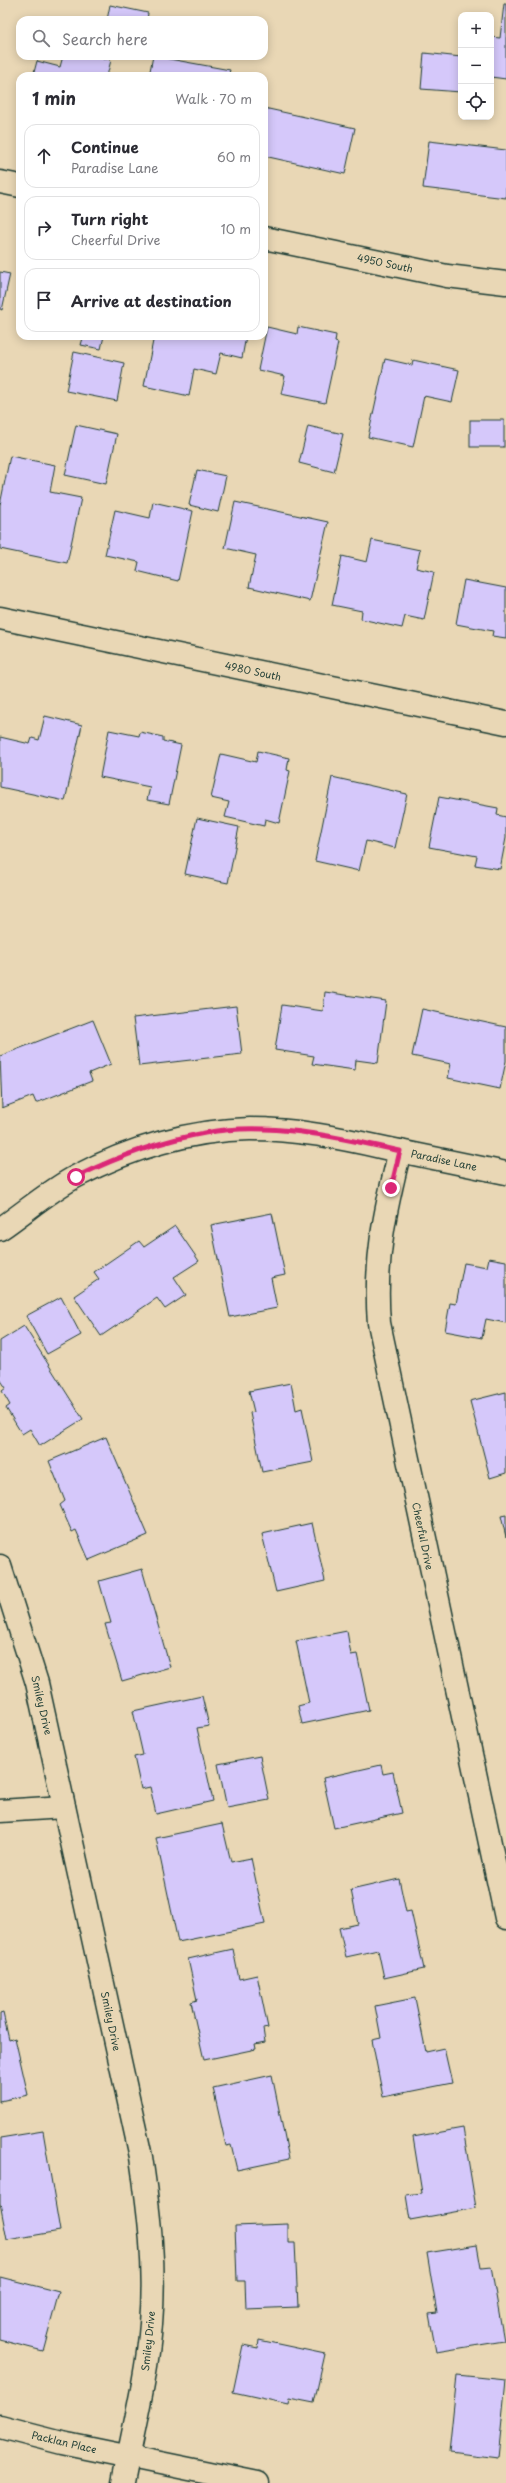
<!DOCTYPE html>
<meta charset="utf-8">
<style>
body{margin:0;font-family:"Playpen Sans",sans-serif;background:#f2f2f3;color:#2b2b33}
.controls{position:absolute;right:12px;top:12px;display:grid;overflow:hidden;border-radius:8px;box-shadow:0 2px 10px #0003}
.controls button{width:36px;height:36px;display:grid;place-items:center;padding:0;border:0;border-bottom:1px solid #e1e1e2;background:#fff;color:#2b2b33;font:20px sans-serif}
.stop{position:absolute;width:12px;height:12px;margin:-9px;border:3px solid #db2777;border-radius:50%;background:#fff}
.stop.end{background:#db2777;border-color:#fff;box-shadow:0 1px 4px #0008}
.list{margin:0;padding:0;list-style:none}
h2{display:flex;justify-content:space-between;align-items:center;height:52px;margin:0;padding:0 16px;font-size:17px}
h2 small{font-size:13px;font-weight:400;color:#7c7c81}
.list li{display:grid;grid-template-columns:26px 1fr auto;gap:12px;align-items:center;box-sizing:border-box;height:64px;margin:0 8px 8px;padding:0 8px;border:1px solid #e1e1e2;border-radius:12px}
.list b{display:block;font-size:15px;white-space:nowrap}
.list p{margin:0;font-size:13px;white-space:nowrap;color:#7c7c81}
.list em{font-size:13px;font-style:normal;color:#7c7c81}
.icon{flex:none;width:22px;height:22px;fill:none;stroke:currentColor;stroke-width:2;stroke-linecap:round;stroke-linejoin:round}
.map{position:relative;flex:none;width:506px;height:2483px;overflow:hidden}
.search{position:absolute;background:#fff;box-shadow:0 2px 10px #0003;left:16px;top:16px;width:252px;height:44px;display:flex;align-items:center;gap:10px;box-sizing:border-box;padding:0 14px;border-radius:12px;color:#7c7c81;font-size:15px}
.panel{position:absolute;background:#fff;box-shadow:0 2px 10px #0003;left:16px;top:72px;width:252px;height:268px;border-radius:12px}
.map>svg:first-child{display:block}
</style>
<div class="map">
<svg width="506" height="2483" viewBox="0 0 506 2483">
<rect width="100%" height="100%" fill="#e9d7b5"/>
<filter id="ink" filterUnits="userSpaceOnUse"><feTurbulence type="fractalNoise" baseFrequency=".025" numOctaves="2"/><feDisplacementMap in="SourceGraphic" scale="8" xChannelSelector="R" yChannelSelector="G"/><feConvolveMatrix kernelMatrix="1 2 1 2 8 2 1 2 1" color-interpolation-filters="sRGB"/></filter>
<g filter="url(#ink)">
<g fill="#d5c8fa" stroke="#1f3d34">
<polygon points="504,4 506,4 506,79 491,77 491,37 500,38"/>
<polygon points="110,5 148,13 147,20 107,20"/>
<polygon points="424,53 461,57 461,92 421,89"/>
<polygon points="63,56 93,56 111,60 107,76 33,76 37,61 60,67"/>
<polygon points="153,56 230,70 228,76 149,76"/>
<polygon points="264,108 355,128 345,174 264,156"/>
<polygon points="429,141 506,150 506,198 423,188"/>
<polygon points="0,272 10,274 2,310 0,309"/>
<polygon points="267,327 297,334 298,327 336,335 335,342 338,343 325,403 281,394 285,376 258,370"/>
<polygon points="78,336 104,336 101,349 81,345 83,338"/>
<polygon points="154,336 246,336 242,358 221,353 216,374 194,369 189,396 144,386"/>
<polygon points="74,352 124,363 117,401 66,391"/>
<polygon points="385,359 412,365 413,360 459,370 452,402 424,396 413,447 368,437"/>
<rect x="470" y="420" width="34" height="27"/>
<polygon points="76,425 117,434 106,484 65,475"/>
<polygon points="308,426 343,434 334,472 299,463"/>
<polygon points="10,456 55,465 50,492 81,498 67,563 0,549 0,505"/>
<polygon points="197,470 226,476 218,512 189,505"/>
<polygon points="153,502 193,511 178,581 137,571 139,562 105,555 115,510 150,518"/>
<polygon points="235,502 328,522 310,601 249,587 256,555 225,548"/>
<polygon points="372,540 420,550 416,568 434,572 424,620 405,616 402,628 361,619 362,611 332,605 342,556 367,562"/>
<polygon points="464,580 506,588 506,638 492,636 493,631 456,624"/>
<polygon points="45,716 82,725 65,801 0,787 0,737 30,744 32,738 39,740"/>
<polygon points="109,730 139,736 140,732 163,737 163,741 181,745 169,804 147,800 150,787 100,777"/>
<polygon points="258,751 289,758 287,770 290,771 279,823 265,819 264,826 225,817 229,802 211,798 221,754 256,762"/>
<polygon points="332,777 407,794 395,848 366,841 359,871 315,861"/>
<polygon points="439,797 498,808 497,815 506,817 506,838 500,869 475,865 477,856 429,847"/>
<polygon points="197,818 239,827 228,883 185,874"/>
<polygon points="325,992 386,1001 378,1063 356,1060 355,1070 312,1064 314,1056 275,1050 282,1005 323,1011"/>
<polygon points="236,1006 242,1054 139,1066 133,1018"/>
<polygon points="422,1009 506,1027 506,1061 500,1089 448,1078 451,1064 412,1056"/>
<polygon points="93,1020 111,1064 89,1073 92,1081 36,1103 33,1096 2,1108 0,1056"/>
<polygon points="272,1213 285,1275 271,1278 277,1308 230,1317 211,1225"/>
<polygon points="175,1226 199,1261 174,1277 186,1295 165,1309 157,1298 101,1336 74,1296 99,1279 94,1272 139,1241 144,1247"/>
<polygon points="489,1258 506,1261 506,1323 486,1319 482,1338 445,1331 450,1303 456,1304 464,1263 487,1267"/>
<polygon points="61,1297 81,1335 47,1354 26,1316"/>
<polygon points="24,1326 83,1419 40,1446 30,1429 22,1434 6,1408 10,1405 2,1391 6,1388 0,1379 0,1341"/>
<polygon points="291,1383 296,1410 302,1408 313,1462 262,1472 250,1413 254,1412 249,1391"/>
<polygon points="506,1392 506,1473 490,1478 470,1401"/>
<polygon points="106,1437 148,1535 89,1560 76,1530 72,1532 60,1505 65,1501 49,1461"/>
<polygon points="506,1515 506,1537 501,1516"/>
<polygon points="312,1523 325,1581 276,1592 262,1534"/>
<polygon points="142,1569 170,1667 122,1681 105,1624 111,1623 99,1581"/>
<polygon points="347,1631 351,1655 357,1654 369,1710 302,1724 298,1706 309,1703 296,1641"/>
<polygon points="202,1696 209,1726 197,1728 213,1801 156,1814 150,1787 141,1789 134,1757 143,1755 133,1711"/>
<polygon points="260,1756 269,1800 227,1808 218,1764"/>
<polygon points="381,1765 383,1774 393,1772 402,1813 334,1828 323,1778"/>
<polygon points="222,1824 231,1862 251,1858 265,1924 178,1942 156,1838"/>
<polygon points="399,1879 406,1912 411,1911 424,1969 384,1978 378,1950 346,1957 339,1928 358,1924 351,1890"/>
<polygon points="233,1949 239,1979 257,1975 268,2028 263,2029 265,2042 255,2044 256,2049 204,2060 191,2002 197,2000 188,1959"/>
<polygon points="415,1998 426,2052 444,2048 452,2083 383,2097 372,2040 381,2038 375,2006"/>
<polygon points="3,2013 9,2040 15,2038 28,2095 0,2101 0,2014"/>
<polygon points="272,2075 289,2159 237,2170 231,2145 226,2146 213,2088"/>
<polygon points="463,2128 476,2208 410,2220 406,2195 422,2193 413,2137"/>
<polygon points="43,2131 60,2231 7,2240 0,2203 0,2138"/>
<polygon points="288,2224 288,2243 295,2243 298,2307 246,2309 245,2281 237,2281 235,2226"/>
<polygon points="477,2245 481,2268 491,2267 504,2341 436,2352 429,2314 437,2313 427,2253"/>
<polygon points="0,2277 59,2292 43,2351 0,2340"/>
<polygon points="259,2340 325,2354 314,2403 289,2398 288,2404 233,2392 243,2345 258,2348"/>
<polygon points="457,2375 506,2380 498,2458 449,2452"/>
</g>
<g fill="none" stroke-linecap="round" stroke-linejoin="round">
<g stroke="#1f3d34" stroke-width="25">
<g id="street">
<polyline points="0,182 20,186"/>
<polyline points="264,238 447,276 506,283"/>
<polyline points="0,618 506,723"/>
<path d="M400 1151C385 1210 374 1261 379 1323L506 1918"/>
<path d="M0 1229C25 1212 50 1190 77 1176 130 1148 191 1130 250 1129 296 1129 341 1138 385 1148 425 1156 466 1165 506 1173"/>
<path d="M0 1566 37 1683 141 2157C149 2212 156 2268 151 2324 147 2377 133 2430 123 2483"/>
<polyline points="0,1811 64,1807"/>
<polyline points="0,2427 62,2443 258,2483"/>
</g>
</g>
<use href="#street" stroke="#e9d7b5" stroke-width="22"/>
</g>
</g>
<g fill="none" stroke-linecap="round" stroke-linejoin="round" filter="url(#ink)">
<path stroke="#db2777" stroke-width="5" d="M76 1177C117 1157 159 1141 205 1133 269 1121 337 1137 400 1151L391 1188"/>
</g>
<g text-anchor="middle" stroke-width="4" stroke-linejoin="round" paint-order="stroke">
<g font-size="10" fill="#1f3d34" stroke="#e9d7b5">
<text transform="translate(385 263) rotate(12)" y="4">4950 South</text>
<text transform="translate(253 671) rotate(12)" y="4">4980 South</text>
<text transform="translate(444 1160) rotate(12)" y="4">Paradise Lane</text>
<text transform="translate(423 1536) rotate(78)" y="4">Cheerful Drive</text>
<text transform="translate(42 1705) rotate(77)" y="4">Smiley Drive</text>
<text transform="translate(111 2021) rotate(78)" y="4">Smiley Drive</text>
<text transform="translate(148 2341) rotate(-84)" y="4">Smiley Drive</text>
<text transform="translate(64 2442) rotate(13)" y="4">Packlan Place</text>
</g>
</g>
</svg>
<div class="controls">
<button>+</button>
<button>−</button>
<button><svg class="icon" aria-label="locate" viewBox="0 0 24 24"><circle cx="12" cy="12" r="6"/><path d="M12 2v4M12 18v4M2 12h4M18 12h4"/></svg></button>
</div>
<div class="stop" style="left:76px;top:1177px"></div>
<div class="stop end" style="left:391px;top:1188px"></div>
<div class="search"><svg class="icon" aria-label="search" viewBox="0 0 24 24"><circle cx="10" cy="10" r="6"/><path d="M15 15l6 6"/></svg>Search here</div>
<section class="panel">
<h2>1 min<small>Walk · 70 m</small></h2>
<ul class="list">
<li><svg class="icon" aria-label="ahead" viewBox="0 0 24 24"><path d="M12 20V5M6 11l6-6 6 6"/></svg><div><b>Continue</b><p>Paradise Lane</p></div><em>60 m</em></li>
<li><svg class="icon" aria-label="right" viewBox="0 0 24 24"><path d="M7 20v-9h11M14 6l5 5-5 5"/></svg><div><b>Turn right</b><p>Cheerful Drive</p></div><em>10 m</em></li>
<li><svg class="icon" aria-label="arrive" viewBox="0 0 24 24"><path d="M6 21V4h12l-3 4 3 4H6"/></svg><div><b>Arrive at destination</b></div></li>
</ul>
</section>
</div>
